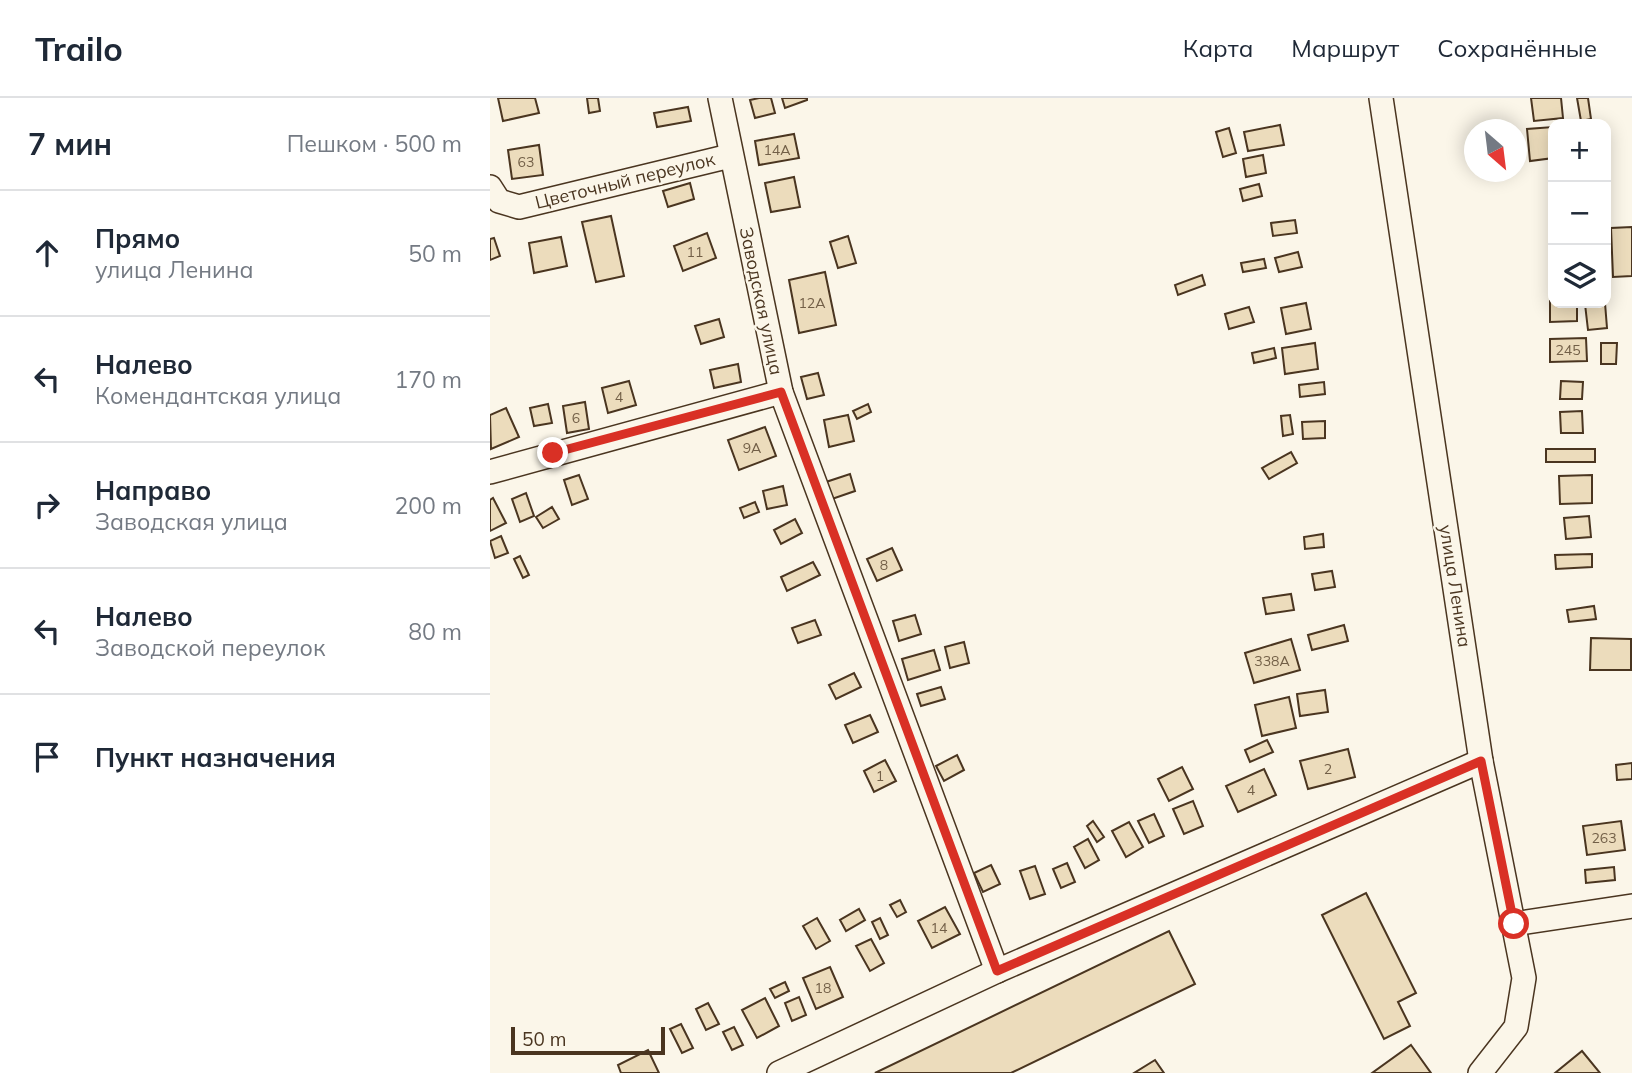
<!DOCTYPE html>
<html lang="ru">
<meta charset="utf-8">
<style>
body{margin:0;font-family:Mulish,sans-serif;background:#f6f6f7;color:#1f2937}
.controls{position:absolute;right:21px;top:21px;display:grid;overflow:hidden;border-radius:14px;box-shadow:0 4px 18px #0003}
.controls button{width:63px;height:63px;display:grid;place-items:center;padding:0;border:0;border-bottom:2px solid #e0e1e3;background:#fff;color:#1f2937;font:35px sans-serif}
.compass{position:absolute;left:974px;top:21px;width:63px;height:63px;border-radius:50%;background:#fff;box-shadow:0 4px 18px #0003;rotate:152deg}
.scale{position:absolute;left:21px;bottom:18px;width:154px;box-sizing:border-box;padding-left:7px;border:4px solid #4a3520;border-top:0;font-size:19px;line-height:24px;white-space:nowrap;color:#4a3520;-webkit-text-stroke:5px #fbf6e9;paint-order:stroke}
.stop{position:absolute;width:21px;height:21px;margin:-16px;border:5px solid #d93025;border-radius:50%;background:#fff}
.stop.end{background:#d93025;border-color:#fff;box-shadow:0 2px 7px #0008}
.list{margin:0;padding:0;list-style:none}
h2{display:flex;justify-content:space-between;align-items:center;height:91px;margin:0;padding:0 28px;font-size:30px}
h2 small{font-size:23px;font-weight:400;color:#747a83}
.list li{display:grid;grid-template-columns:46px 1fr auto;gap:21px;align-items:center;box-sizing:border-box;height:126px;padding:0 28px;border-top:2px solid #e0e1e3}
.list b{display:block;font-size:26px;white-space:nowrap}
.list p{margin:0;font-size:23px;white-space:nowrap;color:#747a83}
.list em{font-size:23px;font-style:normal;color:#747a83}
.icon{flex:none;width:38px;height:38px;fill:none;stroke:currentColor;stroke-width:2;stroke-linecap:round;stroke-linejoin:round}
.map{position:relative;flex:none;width:1142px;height:975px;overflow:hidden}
header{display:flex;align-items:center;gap:42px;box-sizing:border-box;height:98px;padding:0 35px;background:#fff;border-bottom:2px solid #e0e1e3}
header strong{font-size:33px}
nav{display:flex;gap:38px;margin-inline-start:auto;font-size:24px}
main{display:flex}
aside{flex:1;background:#fff}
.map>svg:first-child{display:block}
</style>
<header>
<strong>Trailo</strong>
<nav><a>Карта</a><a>Маршрут</a><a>Сохранённые</a></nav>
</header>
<main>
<aside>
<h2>7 мин<small>Пешком · 500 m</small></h2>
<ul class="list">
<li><svg class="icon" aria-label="ahead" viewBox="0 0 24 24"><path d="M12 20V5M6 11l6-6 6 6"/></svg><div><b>Прямо</b><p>улица Ленина</p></div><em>50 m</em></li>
<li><svg class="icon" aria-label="left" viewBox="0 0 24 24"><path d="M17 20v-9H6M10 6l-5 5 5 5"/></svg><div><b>Налево</b><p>Комендантская улица</p></div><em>170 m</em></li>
<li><svg class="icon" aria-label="right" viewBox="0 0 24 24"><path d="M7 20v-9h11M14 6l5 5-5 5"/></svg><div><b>Направо</b><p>Заводская улица</p></div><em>200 m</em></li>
<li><svg class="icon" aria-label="left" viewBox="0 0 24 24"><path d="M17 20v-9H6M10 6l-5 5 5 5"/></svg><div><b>Налево</b><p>Заводской переулок</p></div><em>80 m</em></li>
<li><svg class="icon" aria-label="arrive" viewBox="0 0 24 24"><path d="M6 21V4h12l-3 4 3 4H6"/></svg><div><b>Пункт назначения</b></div></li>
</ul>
</aside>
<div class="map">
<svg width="1142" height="975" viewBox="0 0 1142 975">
<rect width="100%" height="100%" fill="#fbf6e9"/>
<g fill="#ecdcbc" stroke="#4a3520" stroke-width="2">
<polygon points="8,0 45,0 49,15 13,23"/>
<polygon points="97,0 108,0 110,13 99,15"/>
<polygon points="269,0 281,0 285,15 265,20 260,2"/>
<polygon points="292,0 317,0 317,2 295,10"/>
<polygon points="1041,0 1071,0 1073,20 1044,23"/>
<polygon points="1087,0 1098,0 1101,21 1091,23"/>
<polygon points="198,9 201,23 167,29 164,15"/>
<polygon points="790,27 794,47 758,53 754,34"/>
<polygon points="1063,29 1063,60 1040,63 1037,31"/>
<polygon points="739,30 746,55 733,59 726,34"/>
<polygon points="304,36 309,60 269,67 265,43"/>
<polygon points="49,47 53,77 22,81 18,52"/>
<polygon points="773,57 776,75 756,79 753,61"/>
<polygon points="304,79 310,109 281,114 275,85"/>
<polygon points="200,85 204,101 178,109 173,93"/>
<polygon points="769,86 772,98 753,103 750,91"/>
<polygon points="121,118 134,178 106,184 92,124"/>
<polygon points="805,122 807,135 783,138 781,125"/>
<polygon points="1142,129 1142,178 1123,179 1121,130"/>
<polygon points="217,135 226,160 193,173 184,148"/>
<polygon points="358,138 366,165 348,170 340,144"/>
<polygon points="71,139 77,168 44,175 39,145"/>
<polygon points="4,140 10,158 0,162 0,141"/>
<polygon points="808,154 812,169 789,174 785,160"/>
<polygon points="774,161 776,170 753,174 751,165"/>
<polygon points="335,174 346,227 309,235 299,182"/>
<polygon points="712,177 715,187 688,197 685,187"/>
<polygon points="1060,203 1087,205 1087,223 1060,224"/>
<polygon points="816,205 821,231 796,236 791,210"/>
<polygon points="1115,205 1117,230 1098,232 1095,206"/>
<polygon points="759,209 764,224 739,231 735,216"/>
<polygon points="229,221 234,239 211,246 205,228"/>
<polygon points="1096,240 1097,263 1060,264 1060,241"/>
<polygon points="825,245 828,271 795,276 792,250"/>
<polygon points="1111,245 1127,245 1126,266 1111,266"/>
<polygon points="784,250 786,260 764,265 762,255"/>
<polygon points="248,266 251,284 224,290 220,272"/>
<polygon points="328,275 334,297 317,301 311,279"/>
<polygon points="139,283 146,307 118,315 112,290"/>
<polygon points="1071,283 1093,284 1092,301 1070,301"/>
<polygon points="834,284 835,296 810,299 809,287"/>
<polygon points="95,304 99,331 77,335 73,308"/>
<polygon points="58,306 62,325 44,328 40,310"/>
<polygon points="378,306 381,314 367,321 363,313"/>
<polygon points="16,310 29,339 1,351 0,317"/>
<polygon points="1092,313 1093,335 1071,335 1070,314"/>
<polygon points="358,317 364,343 339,349 334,322"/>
<polygon points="800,317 803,336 793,338 791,318"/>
<polygon points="835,323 835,340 813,341 812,324"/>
<polygon points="275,329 286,358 249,372 238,342"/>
<rect x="1056" y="351" width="49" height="13"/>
<polygon points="801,354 807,365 779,381 772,370"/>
<polygon points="360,376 365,393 342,401 336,384"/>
<polygon points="89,377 98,401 82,407 74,382"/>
<polygon points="1102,377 1102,405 1070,406 1069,378"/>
<polygon points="293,388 297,407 277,411 273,393"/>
<polygon points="36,395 44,418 30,424 22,401"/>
<polygon points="3,400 16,425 0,433 0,402"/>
<polygon points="265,404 269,414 254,420 250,410"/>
<polygon points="62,409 69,421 53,430 46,419"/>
<polygon points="1099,418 1101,439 1076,441 1074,420"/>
<polygon points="305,421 312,435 291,446 284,432"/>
<polygon points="833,436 834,449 815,451 814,439"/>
<polygon points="11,438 18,455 5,460 0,443"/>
<polygon points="402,450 412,472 387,483 377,461"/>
<polygon points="1102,456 1102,469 1066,471 1065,457"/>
<polygon points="30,458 39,477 33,480 24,461"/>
<polygon points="323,464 330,477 297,493 291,479"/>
<polygon points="842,473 845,489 825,492 822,476"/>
<polygon points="801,496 804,512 776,516 773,500"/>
<polygon points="1104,508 1106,521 1079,524 1077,512"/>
<polygon points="425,517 431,536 409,543 403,523"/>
<polygon points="325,522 331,537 308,545 302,530"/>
<polygon points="854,527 858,543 822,552 818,537"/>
<polygon points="1101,540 1141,541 1141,572 1100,572"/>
<polygon points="801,541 810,572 764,585 755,555"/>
<polygon points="474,544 479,565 460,570 455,549"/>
<polygon points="444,552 450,572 418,582 412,561"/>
<polygon points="364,575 371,589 346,601 339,587"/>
<polygon points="451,589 455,601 431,608 427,596"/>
<polygon points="835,592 838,614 810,618 807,596"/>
<polygon points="799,599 806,630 772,638 765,607"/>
<polygon points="380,617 388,634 363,645 355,627"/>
<polygon points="777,642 783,654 760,664 755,652"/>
<polygon points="858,651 865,679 818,691 810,663"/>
<polygon points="467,657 474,672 454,683 446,668"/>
<polygon points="395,662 406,683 384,694 374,673"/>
<polygon points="1142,665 1142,681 1127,682 1126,667"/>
<polygon points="692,669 703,691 679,703 668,681"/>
<polygon points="774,671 786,697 748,714 736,688"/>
<polygon points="703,703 713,728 694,736 683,711"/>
<polygon points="664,716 674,738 659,745 648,723"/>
<polygon points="603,723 614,739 607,744 597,728"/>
<polygon points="1131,723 1135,752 1097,757 1093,728"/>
<polygon points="639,724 653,749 636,759 622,733"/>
<polygon points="598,741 609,762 595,770 584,749"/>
<polygon points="577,765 585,784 571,790 563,771"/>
<polygon points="501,767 510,786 493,794 484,775"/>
<polygon points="545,768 555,796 540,801 530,773"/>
<polygon points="1124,769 1125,782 1096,785 1095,772"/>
<polygon points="876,795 926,895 908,904 920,928 894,941 832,817"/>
<polygon points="410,802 416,814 407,819 400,807"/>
<polygon points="455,809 470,836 442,850 428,823"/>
<polygon points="369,811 375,822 356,833 350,822"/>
<polygon points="327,820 340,843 326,851 313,828"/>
<polygon points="390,820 398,837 390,841 382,824"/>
<polygon points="679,833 705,886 521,975 385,975"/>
<polygon points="381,841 394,865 380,873 366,848"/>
<polygon points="340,869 353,899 326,911 313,880"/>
<polygon points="295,884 299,893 285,900 280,891"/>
<polygon points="309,899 316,917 302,923 295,905"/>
<polygon points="275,900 289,928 267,940 252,912"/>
<polygon points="218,905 229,926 216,932 206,911"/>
<polygon points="191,926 203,950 192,955 180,931"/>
<polygon points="244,929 253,947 242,952 233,934"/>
<polygon points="921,947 941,975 882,975"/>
<polygon points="158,952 169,975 131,975 128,967"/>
<polygon points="1092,953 1110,975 1065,975"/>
<polygon points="665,962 674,975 644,975"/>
</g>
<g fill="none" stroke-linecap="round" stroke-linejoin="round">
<g stroke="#4a3520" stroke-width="26">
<g id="minor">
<polyline points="230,0 291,294 507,873"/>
<polyline points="891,0 991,663 1034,880 1026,929 990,975"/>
<polyline points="0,89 9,103 29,109 240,58"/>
<polyline points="0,374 291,294"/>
<polyline points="1024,826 1142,808"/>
<polyline points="289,975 507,873 991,663"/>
</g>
</g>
<use href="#minor" stroke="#fbf6e9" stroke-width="23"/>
</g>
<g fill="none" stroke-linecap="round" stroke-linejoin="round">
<polyline stroke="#d93025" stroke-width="9" points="63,355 291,294 507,873 991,663 1024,826"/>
</g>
<g text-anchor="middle" stroke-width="5" stroke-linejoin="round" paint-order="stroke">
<g font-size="14" fill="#725f47">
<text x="287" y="57">14А</text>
<text x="36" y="69">63</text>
<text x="205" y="159">11</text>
<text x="322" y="210">12А</text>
<text x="1078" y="257">245</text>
<text x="129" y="304">4</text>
<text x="86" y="325">6</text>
<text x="262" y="355">9А</text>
<text x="394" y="472">8</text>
<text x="782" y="568">338А</text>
<text x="838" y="676">2</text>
<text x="390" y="683">1</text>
<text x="761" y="697">4</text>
<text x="1114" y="745">263</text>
<text x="449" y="835">14</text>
<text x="333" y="895">18</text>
</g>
<g font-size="18" fill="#4a3520" stroke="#fbf6e9">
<text transform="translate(135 83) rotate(-14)" y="6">Цветочный переулок</text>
<text transform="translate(271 203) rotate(78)" y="6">Заводская улица</text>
<text transform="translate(965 488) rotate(81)" y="6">улица Ленина</text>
</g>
</g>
</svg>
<div class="controls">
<button>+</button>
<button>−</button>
<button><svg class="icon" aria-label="layers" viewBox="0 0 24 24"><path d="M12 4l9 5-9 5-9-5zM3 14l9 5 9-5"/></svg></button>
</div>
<svg class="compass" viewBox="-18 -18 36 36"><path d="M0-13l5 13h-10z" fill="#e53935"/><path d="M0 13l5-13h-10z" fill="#747a83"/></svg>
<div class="scale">50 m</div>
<div class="stop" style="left:1024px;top:826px"></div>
<div class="stop end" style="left:63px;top:355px"></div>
</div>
</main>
